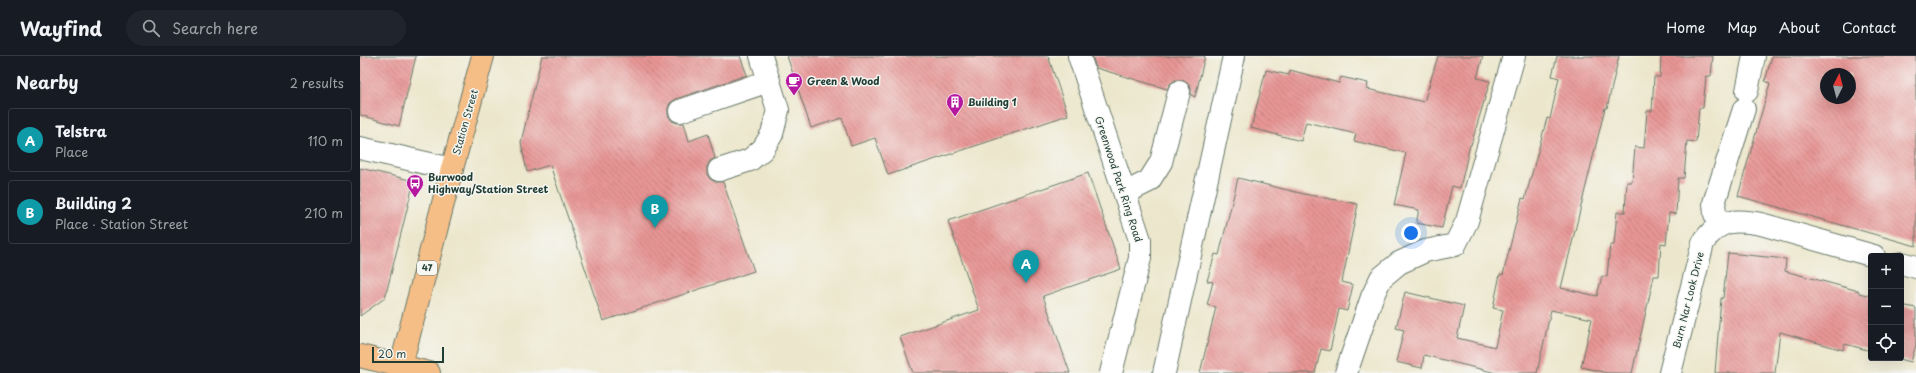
<!DOCTYPE html>
<meta charset="utf-8">
<style>
body{margin:0;font-family:"Playpen Sans",sans-serif;background:#20242c;color:#f1f3f6}
.controls{position:absolute;right:12px;bottom:12px;display:grid;overflow:hidden;border-radius:4px;box-shadow:0 4px 16px #0002}
.controls button{width:36px;height:36px;display:grid;place-items:center;padding:0;border:0;border-bottom:1px solid #363941;background:#171b24;color:#f1f3f6;font:20px sans-serif}
.compass{position:absolute;left:1460px;top:12px;width:36px;height:36px;border-radius:50%;background:#171b24;box-shadow:0 4px 16px #0002;rotate:6deg}
.scale{position:absolute;left:12px;bottom:10px;width:72px;box-sizing:border-box;padding-left:4px;border:2px solid #1f3d34;border-top:0;font-size:11px;line-height:14px;white-space:nowrap;color:#1f3d34;-webkit-text-stroke:3px #f6f6f2;paint-order:stroke}
.you{position:absolute;left:1051px;top:177px;width:14px;height:14px;margin:-10px;border:3px solid #fff;border-radius:50%;background:#1a73e8;box-shadow:0 0 0 6px #1a73e833}
.badge{display:grid;place-items:center;width:26px;height:26px;border-radius:50%;background:#ea580c;color:#fff;font-size:13px;font-weight:700}
.pin{position:absolute;translate:-50% -33px;filter:drop-shadow(0 1px 2px #0008)}
.pin::after{content:'';position:absolute;top:21px;width:14px;height:12px;background:inherit;clip-path:polygon(0 0,100% 0,50% 100%)}
.list{margin:0;padding:0;list-style:none}
h2{display:flex;justify-content:space-between;align-items:center;height:52px;margin:0;padding:0 16px;font-size:17px}
h2 small{font-size:13px;font-weight:400;color:#9ea1a6}
.list li{display:grid;grid-template-columns:26px 1fr auto;gap:12px;align-items:center;box-sizing:border-box;height:64px;margin:0 8px 8px;padding:0 8px;border:1px solid #363941;border-radius:4px}
.list b{display:block;font-size:15px;white-space:nowrap}
.list p{margin:0;font-size:13px;white-space:nowrap;color:#9ea1a6}
.list em{font-size:13px;font-style:normal;color:#9ea1a6}
.icon{flex:none;width:22px;height:22px;fill:none;stroke:currentColor;stroke-width:2;stroke-linecap:round;stroke-linejoin:round}
.map{position:relative;flex:none;width:1556px;height:317px;overflow:hidden}
header{display:flex;align-items:center;gap:24px;box-sizing:border-box;height:56px;padding:0 20px;background:#171b24;border-bottom:1px solid #363941}
header strong{font-size:19px}
nav{display:flex;gap:22px;margin-inline-start:auto;font-size:14px}
.search{width:280px;height:36px;background:#20242c;display:flex;align-items:center;gap:10px;box-sizing:border-box;padding:0 14px;border-radius:22px;color:#9ea1a6;font-size:15px}
main{display:flex}
aside{flex:1;background:#171b24}
.map>svg:first-child{display:block}
</style>
<header>
<strong>Wayfind</strong>
<div class="search"><svg class="icon" aria-label="search" viewBox="0 0 24 24"><circle cx="10" cy="10" r="6"/><path d="M15 15l6 6"/></svg>Search here</div>
<nav><a>Home</a><a>Map</a><a>About</a><a>Contact</a></nav>
</header>
<main>
<aside>
<h2>Nearby<small>2 results</small></h2>
<ul class="list">
<li><span class="badge" style="background:#0f9aa8">A</span><div><b>Telstra</b><p>Place</p></div><em>110 m</em></li>
<li><span class="badge" style="background:#0f9aa8">B</span><div><b>Building 2</b><p>Place · Station Street</p></div><em>210 m</em></li>
</ul>
</aside>
<div class="map">
<svg width="1556" height="317" viewBox="0 0 1556 317">
<defs>
<pattern id="building-back-hatch" width="6" height="6" patternUnits="userSpaceOnUse"><rect width="6" height="6" fill="#e79594"/><path d="M-1 5l2 2M0 0l6 6M5-1l2 2" fill="none" stroke="#bb7b7a"/></pattern>
</defs>
<rect width="100%" height="100%" fill="#f6f6f2"/>
<filter id="ink" filterUnits="userSpaceOnUse"><feTurbulence type="fractalNoise" baseFrequency=".025" numOctaves="2"/><feDisplacementMap in="SourceGraphic" scale="8" xChannelSelector="R" yChannelSelector="G"/><feConvolveMatrix kernelMatrix="1 2 1 2 8 2 1 2 1" color-interpolation-filters="sRGB"/></filter>
<filter id="wash" filterUnits="userSpaceOnUse"><feTurbulence type="fractalNoise" baseFrequency=".012" numOctaves="4" result="noise"/><feDisplacementMap in="SourceGraphic" scale="16" xChannelSelector="R" yChannelSelector="G"/><feGaussianBlur stdDeviation="0.9" result="paint"/><feColorMatrix in="noise" values="0 0 0 0 0 0 0 0 0 0 0 0 0 0 0 0 0 1.4 0 .05"/><feComposite in="paint" operator="in"/></filter>
<g filter="url(#wash)">
<rect width="100%" height="100%" fill="#ece7cc"/>
<g id="blocks">
<g fill="url(#building-back-hatch)" fill-rule="evenodd">
<polygon points="0,0 56,0 39,70 0,59"/>
<polygon points="182,0 380,0 387,19 316,43 310,47 308,52 308,59 312,65 317,67 324,67 329,85 348,78 355,102 350,105 347,111 347,118 350,123 356,126 363,126 394,215 243,265 190,109 167,116 161,86"/>
<polygon points="427,0 688,0 708,59 528,119 515,82 491,90 482,62 451,72"/>
<polygon points="732,0 845,0 835,41 831,39 831,32 827,27 822,24 815,24 810,28 807,33 736,12"/>
<polygon points="1078,0 1123,0 1117,22 1130,25 1111,89 1110,89 1100,132 1092,130 1082,172 1056,167 1059,154 1034,149 1046,97 994,85 996,78 946,66 941,85 891,72 906,14 929,19 930,14 979,27 981,21 1008,27 1007,33 1064,46"/>
<polygon points="1197,0 1259,0 1247,52 1245,52 1201,232 1237,240 1242,220 1247,221 1250,189 1254,189 1257,156 1265,156 1267,126 1272,126 1275,91 1284,92 1287,55 1292,55 1294,21 1300,21 1301,0 1353,0 1351,20 1346,20 1343,52 1339,52 1336,86 1327,85 1324,122 1318,122 1316,158 1309,157 1306,188 1301,187 1299,220 1294,220 1272,317 1247,317 1221,311 1232,263 1191,254 1177,317 1136,317 1064,299 1062,312 1036,306 1044,274 1036,272 1045,236 1104,250 1097,282 1135,291 1143,254 1133,252 1140,218 1143,219 1162,142 1165,143 1187,62 1190,63 1199,22 1192,20"/>
<path d="M1412 0H1556V190L1378 140 1410 27 1405 25ZM1466 18H1490V42H1466Z"/>
<polygon points="0,112 54,125 25,242 0,260"/>
<polygon points="728,117 761,213 683,240 710,317 553,317 540,281 619,254 588,165"/>
<polygon points="878,122 944,138 998,148 982,226 993,229 987,255 979,253 970,295 961,293 955,317 840,317 856,251 847,249 853,226 847,225 855,198 859,199"/>
<polygon points="1368,197 1426,203 1425,215 1499,235 1499,237 1511,240 1511,295 1485,288 1483,294 1420,276 1415,317 1355,317 1361,242 1363,242"/>
<polygon points="1541,249 1556,252 1556,289 1551,306 1536,302 1541,302"/>
</g>
</g>
</g>
<g filter="url(#ink)">
<use href="#blocks" fill-opacity="0" stroke="#677869" stroke-width="1"/>
<g fill="none" stroke-linecap="round" stroke-linejoin="round">
<g stroke="#677869" stroke-width="24">
<g id="minor">
<polyline points="719,0 780,184 780,202 751,317"/>
<polyline points="1387,35 1394,0"/>
<polyline points="320,55 409,25"/>
<polyline points="0,92 92,113"/>
<polyline points="359,114 390,104 403,93 412,78 418,54 401,0"/>
<polyline points="765,137 789,125 801,106 819,36"/>
<polyline points="1360,169 1355,158 1354,147 1384,53"/>
<polyline points="1541,207 1556,211"/>
<polyline points="804,317 874,0"/>
<polyline points="986,317 1012,241 1021,222 1039,207 1065,195 1095,189 1107,165 1154,0"/>
<path d="M1310 317 1343 187C1358 163 1375 163 1401 168L1514 200"/>
</g>
</g>
<g stroke="#677869" stroke-width="24">
<polyline id="major" points="39,317 92,113 123,0"/>
</g>
<g stroke="#677869" stroke-width="24">
<polyline id="highway" points="0,300 69,317"/>
</g>
<use href="#minor" stroke="#fff" stroke-width="22"/>
<use href="#major" stroke="#f6be87" stroke-width="22"/>
<use href="#highway" stroke="#f6be87" stroke-width="22"/>
</g>
</g>
<defs>
<g id="cafe-pin" transform="scale(0.9)"><path d="M0 17L-7.5 6A9.5 9.5 0 1 1 7.5 6Z" fill="#b5179e" stroke="#f6f6f2"/><path d="M-5.5-4.5H6V0H3Q3 3.5 0 3.5H-2.5Q-5.5 3.5-5.5 0ZM3-3.2v2h1.7v-2ZM-6 4.5H4V6H-6Z" fill="#fff"/></g>
<g id="building-pin" transform="scale(0.9)"><path d="M0 17L-7.5 6A9.5 9.5 0 1 1 7.5 6Z" fill="#b5179e" stroke="#f6f6f2"/><path d="M-4-6H4V6H1V3H-1V6H-4ZM-2.5-4.3h1.7v1.8h-1.7ZM.8-4.3h1.7v1.8H.8ZM-2.5-1h1.7V.8h-1.7ZM.8-1h1.7V.8H.8Z" fill="#fff"/></g>
<g id="bus-pin" transform="scale(0.9)"><path d="M0 17L-7.5 6A9.5 9.5 0 1 1 7.5 6Z" fill="#b5179e" stroke="#f6f6f2"/><path d="M-5-6H5V4H4V6H2V4H-2V6H-4V4H-5ZM-3.5-4V0h7V-4ZM-3.5 1.2v1.5H-2V1.2ZM2 1.2v1.5H3.5V1.2Z" fill="#fff"/></g>
</defs>
<g fill-rule="evenodd">
<use href="#cafe-pin" x="434" y="25"/>
<use href="#building-pin" x="595" y="46"/>
<use href="#bus-pin" x="55" y="127"/>
</g>
<g text-anchor="middle" stroke-width="3" stroke-linejoin="round" paint-order="stroke">
<rect fill="#f6f6f2" stroke="#60746d" stroke-width="1" x="57" y="205" width="20" height="14" rx="3"/>
<g font-size="9" font-weight="bold" fill="#1f3d34">
<text x="67" y="215">47</text>
</g>
<g font-size="10" font-weight="bold" fill="#1f3d34" stroke="#f6f6f2" text-anchor="start">
<text x="447" y="29">Green &amp; Wood</text>
<text x="608" y="50">Building 1</text>
<text x="68" y="125">Burwood<tspan x="68" dy="12">Highway/Station Street</tspan></text>
</g>
<g font-size="10" fill="#1f3d34" stroke="#f6f6f2">
<text transform="translate(105 66) rotate(-74)" y="4">Station Street</text>
<text transform="translate(759 123) rotate(72)" y="4">Greenwood Park Ring Road</text>
<text transform="translate(1328 244) rotate(-76)" y="4">Burn Nar Look Drive</text>
</g>
</g>
</svg>
<div class="controls">
<button>+</button>
<button>−</button>
<button><svg class="icon" aria-label="locate" viewBox="0 0 24 24"><circle cx="12" cy="12" r="6"/><path d="M12 2v4M12 18v4M2 12h4M18 12h4"/></svg></button>
</div>
<svg class="compass" viewBox="-18 -18 36 36"><path d="M0-13l5 13h-10z" fill="#e53935"/><path d="M0 13l5-13h-10z" fill="#9ea1a6"/></svg>
<div class="scale">20 m</div>
<div class="you"></div>
<div class="pin badge" style="left:666px;top:227px;background:#0f9aa8">A</div>
<div class="pin badge" style="left:295px;top:172px;background:#0f9aa8">B</div>
</div>
</main>
